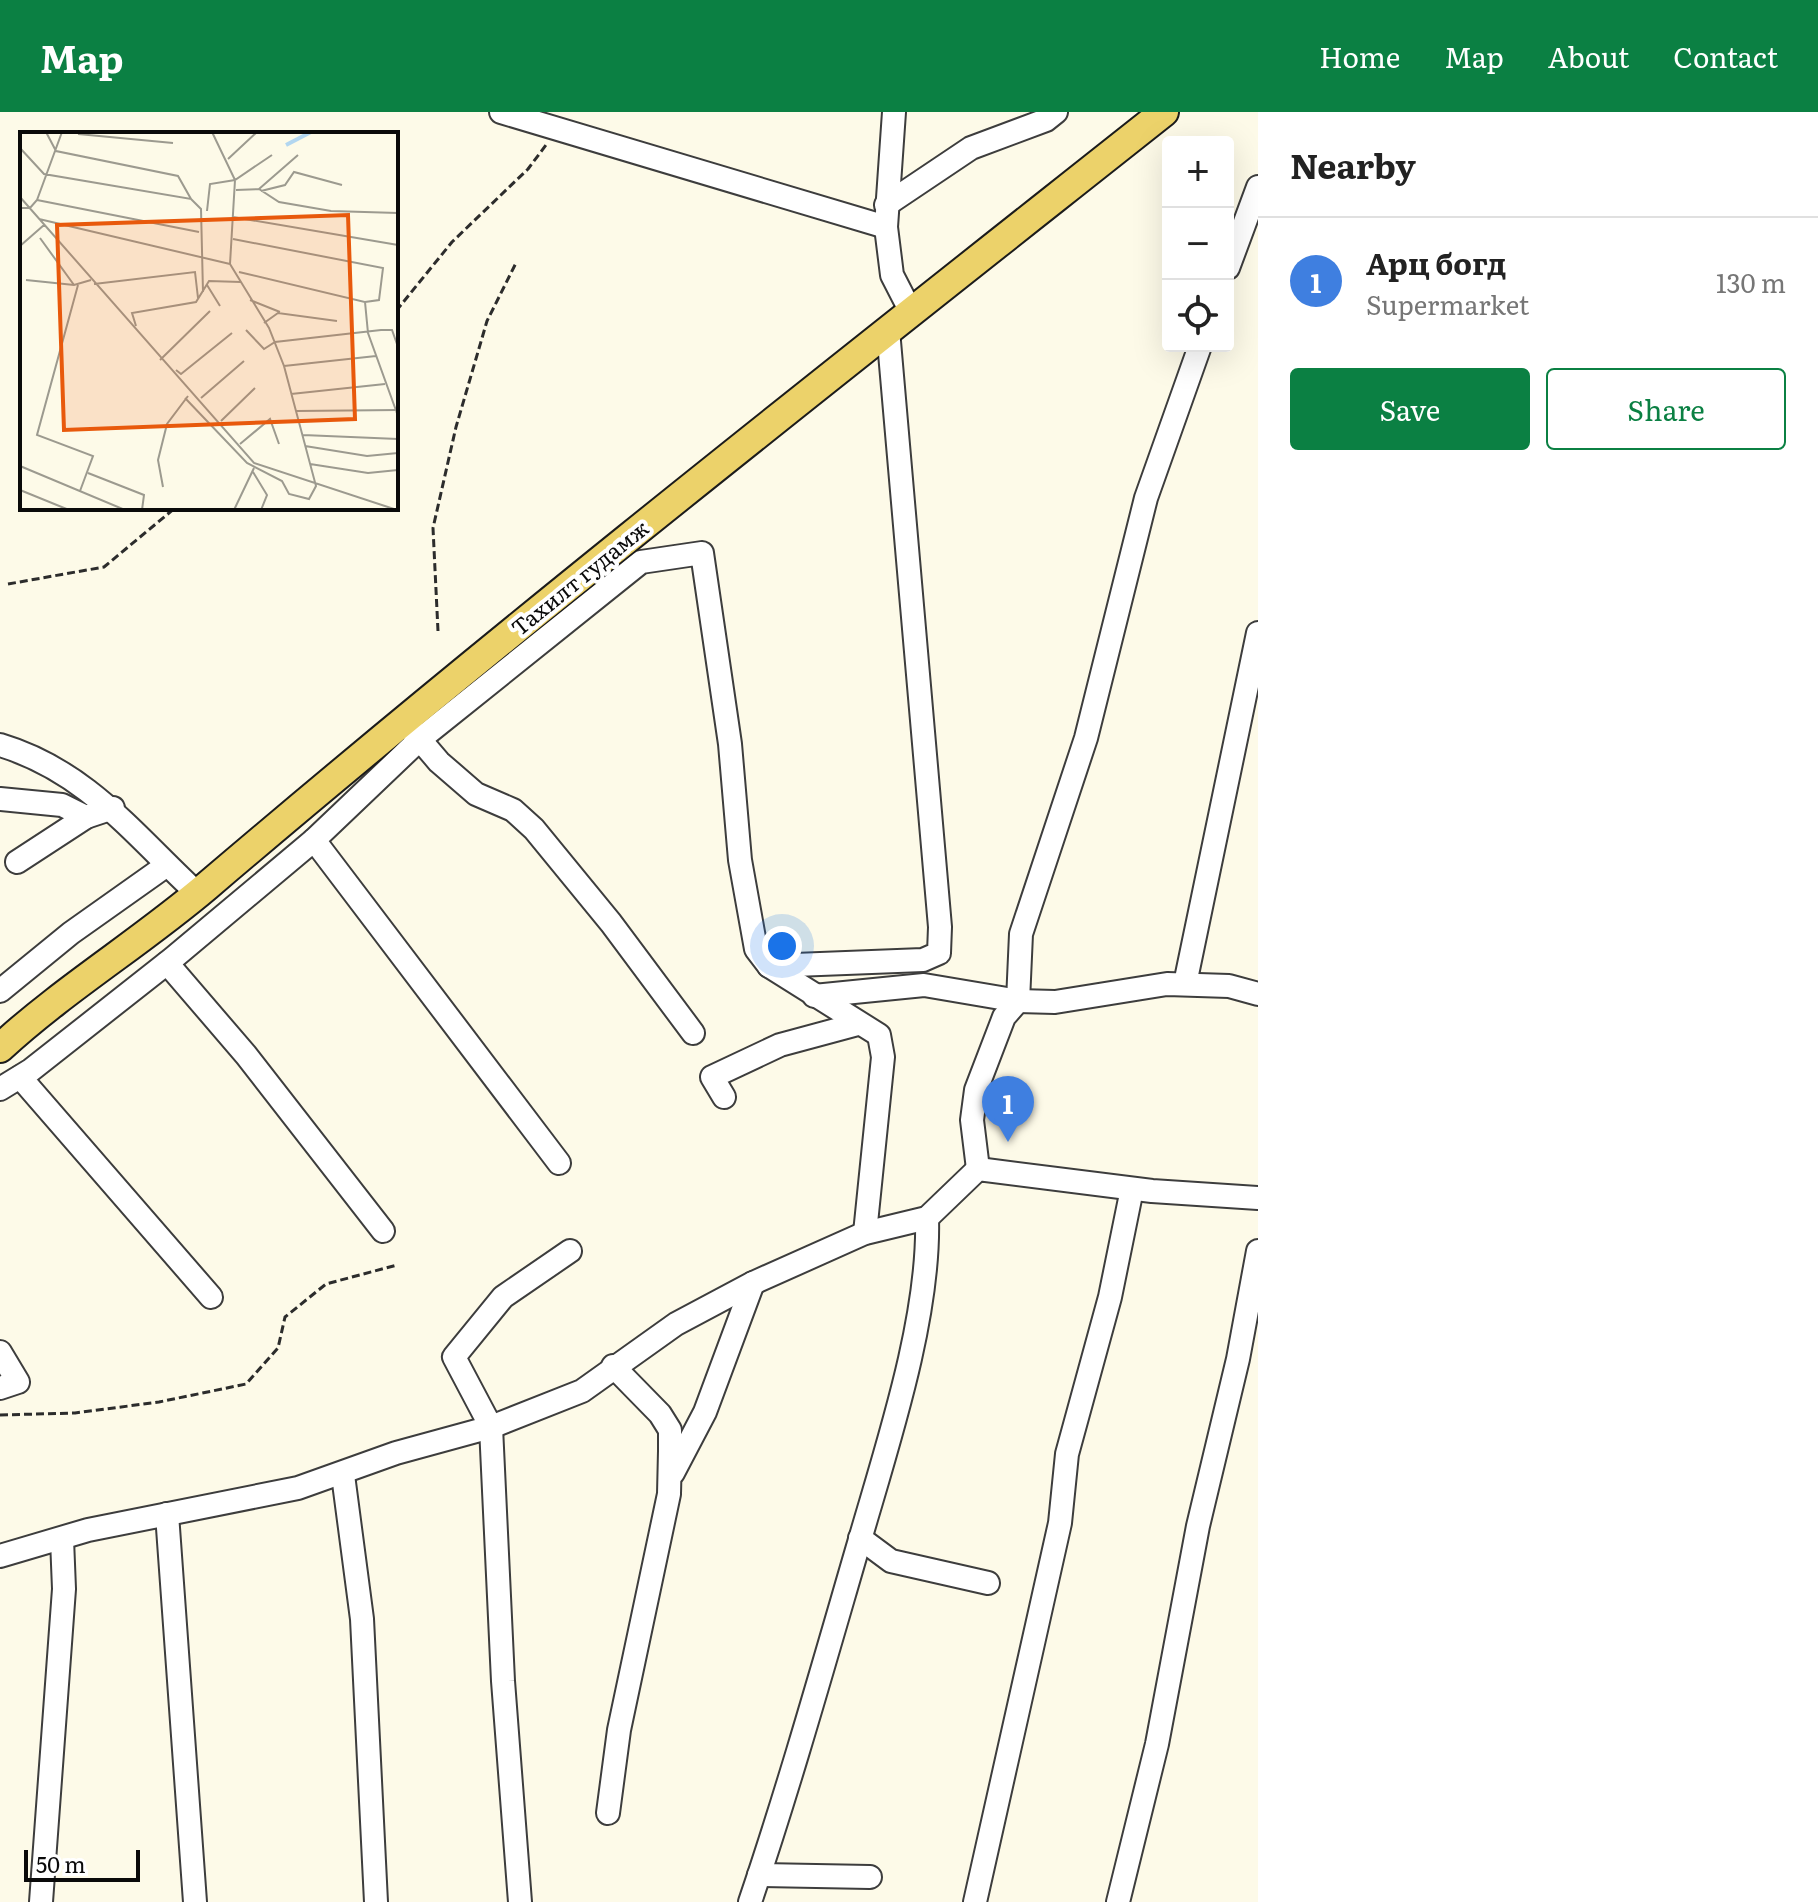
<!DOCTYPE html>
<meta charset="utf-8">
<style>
body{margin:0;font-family:Literata,serif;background:#f2f2f2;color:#222}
.controls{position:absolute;right:24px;top:24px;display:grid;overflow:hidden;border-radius:8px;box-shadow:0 8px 32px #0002}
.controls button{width:72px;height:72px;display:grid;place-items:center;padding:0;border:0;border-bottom:2px solid #e0e0e0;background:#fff;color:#222;font:40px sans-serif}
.scale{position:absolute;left:24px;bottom:20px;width:116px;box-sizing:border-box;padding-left:8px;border:4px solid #0a0a0a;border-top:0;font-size:22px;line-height:28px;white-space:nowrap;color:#0a0a0a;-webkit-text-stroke:6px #fff;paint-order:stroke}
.you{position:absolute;left:782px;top:834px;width:28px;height:28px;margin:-20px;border:6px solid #fff;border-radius:50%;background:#1a73e8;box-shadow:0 0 0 12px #1a73e833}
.badge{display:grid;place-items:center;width:52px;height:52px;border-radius:50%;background:#0b8043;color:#fff;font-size:26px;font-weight:700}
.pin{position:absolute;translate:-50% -66px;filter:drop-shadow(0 2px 4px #0008)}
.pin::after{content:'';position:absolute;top:42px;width:28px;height:24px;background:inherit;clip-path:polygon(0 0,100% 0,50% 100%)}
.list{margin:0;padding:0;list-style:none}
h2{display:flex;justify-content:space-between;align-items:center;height:104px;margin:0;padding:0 32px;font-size:34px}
h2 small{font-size:26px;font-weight:400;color:#767676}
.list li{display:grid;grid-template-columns:52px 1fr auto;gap:24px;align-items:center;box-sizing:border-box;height:128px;padding:0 32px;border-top:2px solid #e0e0e0}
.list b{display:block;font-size:30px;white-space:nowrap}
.list p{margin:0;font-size:26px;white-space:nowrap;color:#767676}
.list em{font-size:26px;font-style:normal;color:#767676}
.actions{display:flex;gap:16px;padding:24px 32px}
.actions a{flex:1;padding:18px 0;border:2px solid #0b8043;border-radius:8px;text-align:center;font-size:28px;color:#0b8043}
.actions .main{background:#0b8043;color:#fff}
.icon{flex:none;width:44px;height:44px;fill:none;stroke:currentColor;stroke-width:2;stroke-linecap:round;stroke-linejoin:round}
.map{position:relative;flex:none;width:1258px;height:1790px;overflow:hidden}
header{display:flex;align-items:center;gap:48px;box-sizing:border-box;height:112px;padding:0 40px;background:#0b8043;color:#fff}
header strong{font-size:38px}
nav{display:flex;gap:44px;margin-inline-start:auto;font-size:28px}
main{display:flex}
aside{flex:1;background:#fff}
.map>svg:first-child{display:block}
</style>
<header>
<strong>Map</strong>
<nav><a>Home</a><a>Map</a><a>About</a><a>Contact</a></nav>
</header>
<main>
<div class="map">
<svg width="1258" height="1790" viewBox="0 0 1258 1790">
<rect width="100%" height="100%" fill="#fdfae8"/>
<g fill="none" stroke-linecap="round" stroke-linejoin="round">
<g stroke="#3d3d3d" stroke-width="26">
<g id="minor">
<polyline points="501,0 886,115"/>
<polyline points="894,0 886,115 892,163 911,200"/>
<polyline points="886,93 971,36 1046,8 1056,0"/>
<polyline points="1228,156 1258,75"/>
<polyline points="410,616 439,650 476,682 513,698 534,717 611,811 693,921"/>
<path d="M0 633C87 659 135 724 198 782"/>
<polyline points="0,687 62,693 86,705"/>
<polyline points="17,750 86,705 113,696"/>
<polyline points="167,851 246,943 383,1119"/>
<polyline points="769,854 923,848 939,841 940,815 888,218"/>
<polyline points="1185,872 1258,521"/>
<polyline points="0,879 71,821 167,753"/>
<polyline points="814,884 924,873 1018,889 1055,890 1167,872 1229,874 1258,882"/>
<polyline points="20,965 211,1185"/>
<polyline points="0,977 31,958 172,847 314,728"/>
<polyline points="724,985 712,965 780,933 858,912"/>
<polyline points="559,1051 314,728 419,628 641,450 702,441 730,632 740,748 756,837 769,854 879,923 883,945 865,1121"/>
<polyline points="978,1057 972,1008 976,978 1004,905 1018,889 1021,822 1086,626 1146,386 1200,234"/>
<polyline points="0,1240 18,1270 0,1276"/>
<polyline points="673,1361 705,1300 753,1171"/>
<polyline points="343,1363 362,1507 376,1790"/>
<polyline points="167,1402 195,1790"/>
<polyline points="860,1426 891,1449 988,1471"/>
<polyline points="0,1444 88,1418 298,1376 396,1341 491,1315 582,1279 676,1212 753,1171 865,1121 927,1106 978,1057 1152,1079 1258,1086"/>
<polyline points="608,1701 619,1618 669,1382 670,1339 670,1318 660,1302 613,1254"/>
<polyline points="759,1763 870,1765"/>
<polyline points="41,1790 64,1477 62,1427"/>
<polyline points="520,1790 503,1569 491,1315 454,1245 503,1185 570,1139"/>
<path d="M750 1790C790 1672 824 1551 859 1431 887 1334 930 1206 927 1106"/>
<polyline points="975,1790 1060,1411 1067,1342 1110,1185 1132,1077"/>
<polyline points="1118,1790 1157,1632 1198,1414 1238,1247 1258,1139"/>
</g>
</g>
<g stroke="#1b1b1b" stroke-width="32">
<path id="major" d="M0 936C64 877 140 831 207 774 519 508 842 255 1164 0"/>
</g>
<g stroke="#2c2c2c" stroke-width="3" stroke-dasharray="8 4" stroke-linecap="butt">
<polyline points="396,199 452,130 528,57 546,33"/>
<polyline points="8,472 104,455 175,396"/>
<polyline points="438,519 433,416 456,315 487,209 516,151"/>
<polyline points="0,1303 75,1301 159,1290 246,1272 278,1236 285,1205 326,1172 397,1153"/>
</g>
<use href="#minor" stroke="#fff" stroke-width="22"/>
<use href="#major" stroke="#ecd26a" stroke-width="28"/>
</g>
<g text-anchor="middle" stroke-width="8" stroke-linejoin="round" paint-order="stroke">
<g font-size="22" fill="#0a0a0a" stroke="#fff">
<text transform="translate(580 466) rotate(-39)" y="8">Тахилт гудамж</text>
</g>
</g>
<g transform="translate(20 20)">
<rect width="378" height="378" fill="#fdfae8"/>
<path fill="none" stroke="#b2d6f0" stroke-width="4" d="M266 13 291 0"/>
<path fill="none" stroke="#9c9a8f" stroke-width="2" d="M58 2 153 11M0 16 24 42 171 67 158 44 36 19 26 0M208 27 237 0M239 57 278 23M216 58 239 57 259 70 311 79 378 81M241 59 265 53 274 40 322 53M0 65 234 331 377 378M171 67 181 77 183 160M17 68 179 100M0 76H10L17 68 42 0M187 79 190 52 215 48 252 23M213 85 378 113M19 87 210 132M20 106 54 153M213 107 363 136 359 168 345 170M0 114 24 93M219 140 345 170 348 201 378 284M6 148 54 153 71 148M74 152 175 140 178 166M58 153 17 303 73 324 60 359M187 153 200 174M230 168 260 180M244 191 258 181 317 189M116 194 112 181 176 170 189 149 221 150M226 198 244 217 255 210 361 198H372L378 215M140 228 190 179M264 234 356 224M156 238 161 242 212 201M271 262 365 252M165 266 227 331 262 349 269 362 289 367 296 354 264 234 249 196 210 132 215 48 192 0M181 266 224 229M276 279 378 278M201 289 235 256M283 303 378 307M220 312 250 287 259 312M285 314 347 324 378 321M290 332 348 341 378 338M0 334 105 378M233 340 247 363 241 378M68 341 124 363 122 378M143 355 138 328 147 292 168 264M0 358 49 378M214 378 234 336"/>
<path fill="#e8590c" fill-opacity="0.15" stroke="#e8590c" stroke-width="4" d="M328 83 335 287 44 298 37 93Z"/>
<rect width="378" height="378" fill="none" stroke="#0a0a0a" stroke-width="4"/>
</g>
</svg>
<div class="controls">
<button>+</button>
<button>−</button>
<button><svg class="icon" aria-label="locate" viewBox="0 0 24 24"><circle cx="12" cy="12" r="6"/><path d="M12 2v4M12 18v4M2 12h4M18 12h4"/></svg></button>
</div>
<div class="scale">50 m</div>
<div class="you"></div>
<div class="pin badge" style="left:1008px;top:1030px;background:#3f7fe0">1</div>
</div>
<aside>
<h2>Nearby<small></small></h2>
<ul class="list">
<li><span class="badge" style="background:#3f7fe0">1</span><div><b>Арц богд</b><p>Supermarket</p></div><em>130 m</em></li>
</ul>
<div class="actions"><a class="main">Save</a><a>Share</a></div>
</aside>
</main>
